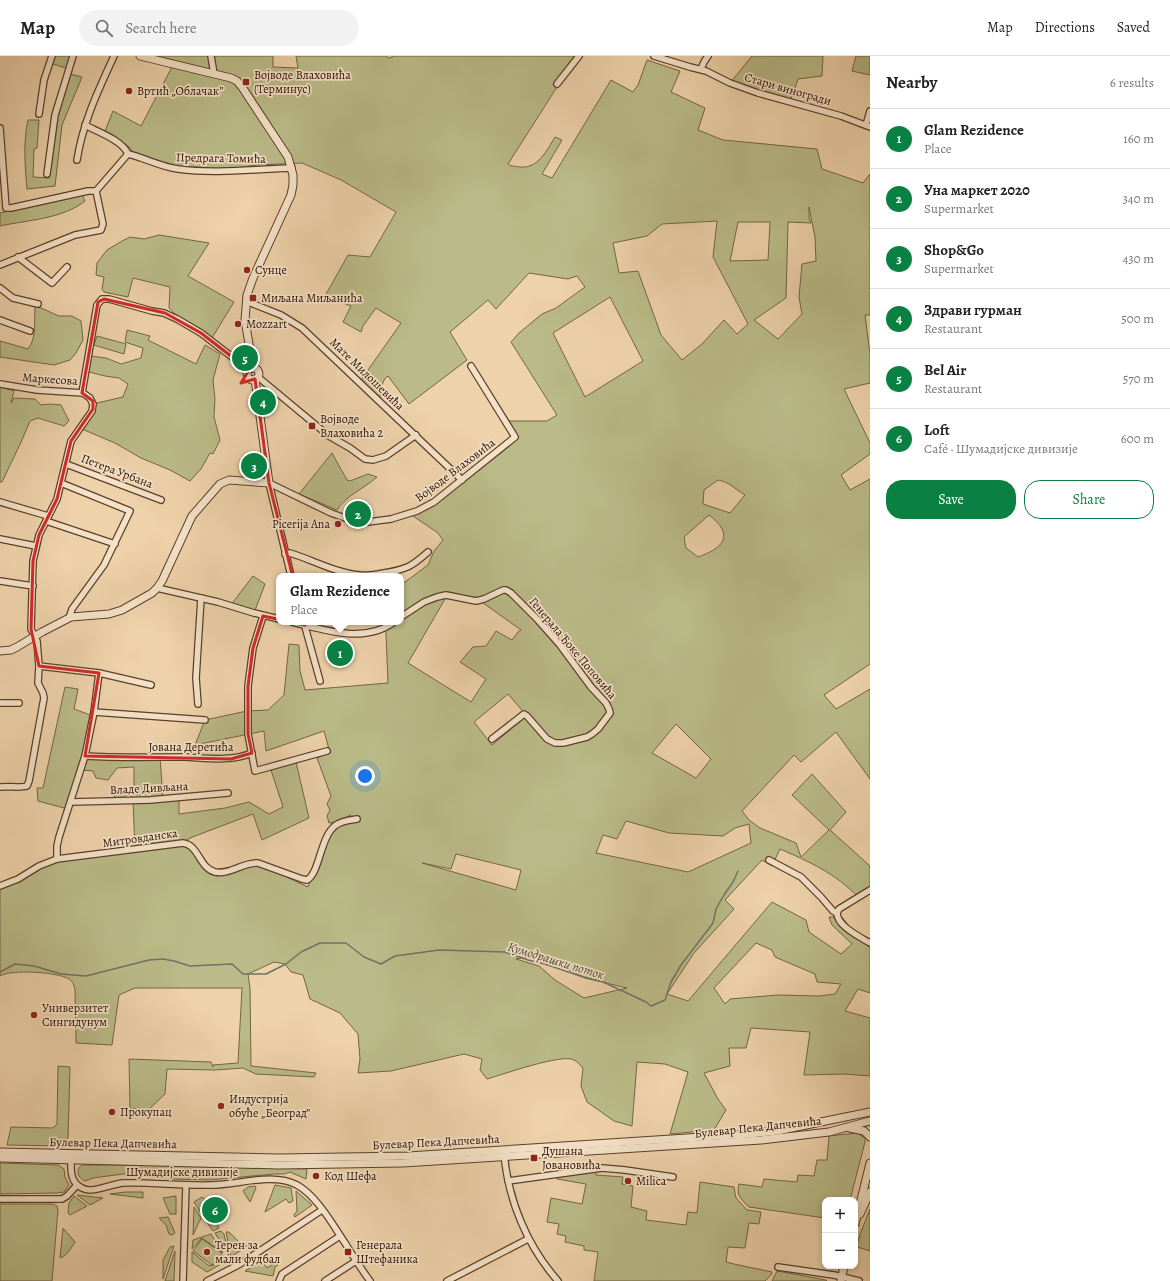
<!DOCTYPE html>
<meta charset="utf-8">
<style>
body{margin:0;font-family:Alegreya,serif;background:#f2f2f2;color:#222}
.controls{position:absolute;right:12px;bottom:12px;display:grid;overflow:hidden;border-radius:8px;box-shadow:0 2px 6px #0003}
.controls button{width:36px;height:36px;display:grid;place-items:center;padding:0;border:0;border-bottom:1px solid #e0e0e0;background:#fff;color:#222;font:20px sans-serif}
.you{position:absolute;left:365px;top:720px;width:14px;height:14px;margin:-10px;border:3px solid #fff;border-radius:50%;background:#1a73e8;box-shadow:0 0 0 6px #1a73e833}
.badge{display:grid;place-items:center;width:26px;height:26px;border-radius:50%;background:#0b8043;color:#fff;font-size:13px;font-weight:700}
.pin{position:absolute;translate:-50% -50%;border:2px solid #fff;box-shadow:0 1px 4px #0006}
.popup{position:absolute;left:276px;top:517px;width:128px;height:52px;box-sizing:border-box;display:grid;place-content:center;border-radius:8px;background:#fff;filter:drop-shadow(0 1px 3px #0005);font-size:13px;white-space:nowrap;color:#767676}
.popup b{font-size:15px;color:#222}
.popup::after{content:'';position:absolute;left:50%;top:100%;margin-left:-8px;border:8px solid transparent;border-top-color:#fff}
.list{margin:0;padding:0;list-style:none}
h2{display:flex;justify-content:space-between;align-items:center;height:52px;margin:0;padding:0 16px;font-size:17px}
h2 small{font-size:13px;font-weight:400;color:#767676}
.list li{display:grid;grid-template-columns:26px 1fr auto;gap:12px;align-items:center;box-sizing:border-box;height:60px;padding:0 16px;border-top:1px solid #e0e0e0}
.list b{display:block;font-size:15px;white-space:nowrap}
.list p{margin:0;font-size:13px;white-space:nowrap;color:#767676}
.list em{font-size:13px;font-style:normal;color:#767676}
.actions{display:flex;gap:8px;padding:12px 16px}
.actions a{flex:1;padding:9px 0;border:1px solid #0b8043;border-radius:16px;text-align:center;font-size:14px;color:#0b8043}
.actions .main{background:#0b8043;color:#fff}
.icon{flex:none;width:22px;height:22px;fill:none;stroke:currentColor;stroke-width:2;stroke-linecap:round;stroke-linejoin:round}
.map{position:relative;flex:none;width:870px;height:1225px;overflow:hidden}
header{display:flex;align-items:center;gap:24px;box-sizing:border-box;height:56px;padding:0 20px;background:#fff;border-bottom:1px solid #e0e0e0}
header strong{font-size:19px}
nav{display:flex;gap:22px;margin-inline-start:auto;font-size:14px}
.search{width:280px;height:36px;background:#f2f2f2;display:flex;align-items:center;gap:10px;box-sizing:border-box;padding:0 14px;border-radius:22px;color:#767676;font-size:15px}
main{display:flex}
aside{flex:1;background:#fff}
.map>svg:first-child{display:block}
</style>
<header>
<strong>Map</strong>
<div class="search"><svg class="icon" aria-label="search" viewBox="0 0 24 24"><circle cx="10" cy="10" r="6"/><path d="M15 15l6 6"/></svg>Search here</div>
<nav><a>Map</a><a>Directions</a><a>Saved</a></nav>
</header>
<main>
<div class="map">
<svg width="870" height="1225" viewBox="0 0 870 1225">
<rect width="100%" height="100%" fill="#eed2aa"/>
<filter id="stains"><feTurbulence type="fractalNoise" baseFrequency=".005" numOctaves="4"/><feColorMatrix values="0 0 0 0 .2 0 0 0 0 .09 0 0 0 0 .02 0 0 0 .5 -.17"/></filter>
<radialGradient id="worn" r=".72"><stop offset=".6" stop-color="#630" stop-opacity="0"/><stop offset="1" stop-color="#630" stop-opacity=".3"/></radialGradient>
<g fill="#babb88" stroke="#736444" fill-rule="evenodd">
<polygon points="52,0 73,0 69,13 50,7"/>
<path d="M141 0H273V11L298 12 296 0H386L389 2 394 0H579L564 20 508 108C512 111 515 110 520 111 538 113 547 94 555 81L562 84 542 118 552 122 611 24 633 36 638 29 647 4 680 15 671 36 705 52 698 74 723 84 817 93 822 113 863 127 870 118V259H865L870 298V327L844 333 870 387V398L841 419 850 434 870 423V608L824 639 836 653 870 633V723L836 676 801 706 794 699 742 755 749 764 760 772 796 787 801 801 829 774 792 739 812 718 846 756 830 774 870 810V834L858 841C835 817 810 806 780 793L772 810 762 804 725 844 734 853 694 897 667 938 688 945 772 846 806 864 809 876 841 898 852 888 832 869 829 861H842L855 878 870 887V937L858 933 845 955 870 962V1020L844 1018 804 1019 810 976 751 972 746 992H729L730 1010 704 1017 718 1043 726 1054 714 1074 670 1078 688 1016 665 1008 637 1006 632 1070 614 1065 587 1046 581 1030 583 1012C581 1010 577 1005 574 1004 563 997 501 1019 487 1023L480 1014 482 1003 464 998 391 1015 358 1017 360 1003 358 978 340 957 310 943 303 919 291 916 285 908 274 906 248 918 250 932 251 1010 316 1017 314 1021 256 1018 243 1012 215 1014 167 1013 165 1038 147 1055 130 1052 129 1003 211 1006 213 1011V1009L238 1007 242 932H135L119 939 112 989 76 987 75 934C74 929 73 926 69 923 58 916 11 913 0 920V830L45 807 135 793 133 745H114L115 733 134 731V711L117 712 108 724 96 722 93 715 81 714 68 753 38 745 37 732H43L65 631 78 633 74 653 93 660 85 700 160 701 163 743 179 742V758L225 752 249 746 269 758 283 751 271 714 296 706 309 762 262 784 253 758 190 782 184 786 213 815 259 810 276 816 308 831 325 783 331 773 351 759 335 766 329 767 327 760 330 754 327 748 331 740 317 702 330 697 324 675 266 695 264 675 195 689 205 664 247 655 268 654 284 639 289 588 299 589 300 615 305 634 388 627 386 578 384 566H401V529L428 509 434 495 443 484 438 477 410 458 417 455 515 382 505 365H547L557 359 511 286 519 277 542 258 556 252 585 231 577 220 568 223 529 217 496 253 488 244 450 276 467 304 409 348 388 320C381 324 382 335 380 342L361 324 401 267 376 252 363 270 361 276 343 266 351 250 325 240 348 199 370 201 396 156 341 124 302 107 257 109 229 113 179 112 133 96 128 90 105 75 113 55 141 70 172 11ZM809 151 815 181 816 205 802 208 799 241 802 258 778 283 754 264 786 242 788 166 811 167 809 162ZM717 165 713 201 748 268 737 278 724 264 702 288 682 304 661 279 638 215 619 217 613 187 647 180 662 168ZM738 166H770L768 204 730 205ZM610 241 643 305 585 341 553 277ZM718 424C729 426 735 433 745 439L730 457 703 448 704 434ZM709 459C735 479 724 492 698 501L686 492 684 481ZM449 536 479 544 521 574 518 576 512 584 496 575 486 590 473 591 460 606 486 623 471 646 408 607ZM508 638 527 660 492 689 474 666ZM676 668 711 703 696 722 652 697ZM626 765 669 777 723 780 735 772 749 768 751 787 688 816 596 797 603 779 617 783ZM456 798 521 814 516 834 422 807 451 813ZM756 887 772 894 775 901 815 918 817 926 841 928 835 938 819 940 778 939 730 943 725 948 714 932ZM539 899 585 922 627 932 584 942 555 924 539 910 516 903Z"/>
<polygon points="752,0 823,0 822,20 798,23 790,46 730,27"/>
<polygon points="856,0 870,0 870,19 852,15"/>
<path d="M70 18 82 21 62 69 55 130 27 133C25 110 23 87 28 64H39L37 92 34 93 33 121 49 122 55 66Z"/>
<path d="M83 138V141L85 145C62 163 28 164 0 170V157Z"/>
<polygon points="159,179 209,187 188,220 234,246 212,282 176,259 169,252 170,231 133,222 128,241 104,236 102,233 104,221 96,219 97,207 107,194 122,185 130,181 144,183"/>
<path d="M35 251 41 252 59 260H72L81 265 83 284 76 297 70 304 54 309 0 301V285L28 293C37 282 34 265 35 251Z"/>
<polygon points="127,274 150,280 148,284 196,308 205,289 220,298 213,324 215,343 214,361 220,384 213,398 210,397 201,413 190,425 170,414 141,402 115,387 82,373 97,347 123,341 128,328 119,322 105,320 89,316 88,313 91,300 106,302 121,308 141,302 143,292 125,286"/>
<polygon points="97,280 126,288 124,298 94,289"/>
<polygon points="0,331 14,335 11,347 14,342 35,343 41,349 51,348 61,349 69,365 64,370 38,362 30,365 22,384 2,426 0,426"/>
<path d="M332 397 347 424 350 425 368 418 377 421C366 431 343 442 337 454L299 438Z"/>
<polygon points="253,520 265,528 254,557 230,550"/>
<polygon points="58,1010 70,1011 68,1082 62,1090 7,1089 11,1071 53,1072 57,1068"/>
<path d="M857 1077 865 1082V1086L850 1144H825V1162L749 1151C741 1143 736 1140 739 1128L762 1131 764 1123 797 1126 798 1119 814 1120 817 1104H827L829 1080Z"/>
<polygon points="0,1107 58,1109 64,1113 65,1121 69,1129 64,1136 58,1137 0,1138"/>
<path d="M82 1109H138L307 1113 306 1123 290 1116 284 1118H274L209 1124 171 1123 164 1119 123 1118 93 1122 85 1125C78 1122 75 1114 82 1109Z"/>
<polygon points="596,1115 596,1119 623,1121 622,1128 633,1130 631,1151 647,1155 646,1164 686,1169 688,1156 697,1157 700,1126 734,1131 736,1142 747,1154 761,1156 759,1168 749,1167 745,1192 728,1191 726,1206 734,1208 772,1216 771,1219 765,1225 594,1225 598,1196 584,1194 584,1190 565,1186 566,1180 557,1178 559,1168 547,1166 551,1142 582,1148 586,1128 557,1123 558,1119"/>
<polygon points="275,1129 291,1132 293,1145 289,1147 286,1143 265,1156"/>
<polygon points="255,1130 256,1132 250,1146 243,1135 248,1131"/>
<polygon points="296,1135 312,1149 295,1161 294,1159 297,1155"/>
<polygon points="125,1136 143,1136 143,1142 110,1138"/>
<polygon points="77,1139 103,1142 90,1149"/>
<polygon points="74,1140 87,1150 70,1159 68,1157 69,1147"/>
<polygon points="176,1140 176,1158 170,1158 163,1142"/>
<polygon points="202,1141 212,1148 205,1151 202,1159 194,1146"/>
<polygon points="0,1148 53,1148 57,1150 58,1154 52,1225 0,1225"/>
<polygon points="194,1151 201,1162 193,1179"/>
<polygon points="870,1153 870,1195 857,1191 859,1181"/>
<polygon points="209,1154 219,1172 213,1175 204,1162"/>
<polygon points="168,1161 175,1177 172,1179 169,1178 166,1169 159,1162"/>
<path d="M63 1172 75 1186C71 1192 67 1200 60 1202Z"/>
<polygon points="221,1175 224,1178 229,1200 215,1177"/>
<polygon points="226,1176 229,1176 242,1189 245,1188 247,1190 231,1201"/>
<polygon points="211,1178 223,1197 202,1182 192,1193 193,1184"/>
<polygon points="202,1183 222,1197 212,1209 193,1195"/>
<polygon points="174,1190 163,1223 163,1204 170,1191"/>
<polygon points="175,1195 174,1225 165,1225"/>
<polygon points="192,1196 208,1209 212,1210 222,1199 228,1204 207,1216 192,1206"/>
<polygon points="262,1205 267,1212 276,1206 278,1209 275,1211 273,1220 245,1215"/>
<polygon points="777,1215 826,1224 827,1225 772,1225"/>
</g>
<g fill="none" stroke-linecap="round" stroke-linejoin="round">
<polyline stroke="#6d7367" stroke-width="1.5" points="0,916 15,908 34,910 61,918 86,920 149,904 163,903 174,905 190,910 232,908 243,918 266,918 286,908 301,896 320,887 346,887 364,901 381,908 395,900 439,894 505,896 528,904 545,908 583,921 601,925 646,946 651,950 665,944 671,926 681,909 713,867 716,853 724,839 733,826 738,815"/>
<g stroke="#5c3e2a" stroke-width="8">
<g id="minor">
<polyline points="211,0 214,18"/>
<polyline points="654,0 690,11 706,15 730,27 758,37 841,60 870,71"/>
<polyline points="701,13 704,6 708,0"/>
<polyline points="557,28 579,0"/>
<polyline points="39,58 44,24 52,0"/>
<path d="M85 69C98 76 122 84 128 98"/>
<polyline points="866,69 870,55"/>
<polyline points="0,72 6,152 11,152 88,135 96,135"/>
<path d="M128 98C145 102 161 111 178 113 215 118 255 113 292 112"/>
<path d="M77 104C83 66 98 35 114 0"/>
<polyline points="47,118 55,59 73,0"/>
<polyline points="18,201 52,227 67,211"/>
<polyline points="0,209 75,179 101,174 103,168 96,135 128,98"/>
<polyline points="0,232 13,242 38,248"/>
<polyline points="246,245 281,259 302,272 462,424"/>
<polyline points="0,264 30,275"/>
<polyline points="258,321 329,380 350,392 365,403 373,404 386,400 416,379"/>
<path d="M0 328 37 334 83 337 90 342 93 348 92 355 71 385 57 443 39 479 33 505 31 573 37 585 39 610 38 627 43 637 44 642 29 725 27 730C21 732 8 730 0 731"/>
<polyline points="82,337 97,249 102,243 109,243 152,255 164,257 177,263 201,277 249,314"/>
<polyline points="66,408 161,444"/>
<polyline points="61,427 130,455 104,509 72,553 69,562"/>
<polyline points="269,427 331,457 348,463 361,466 368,466 391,463 417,455 434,446 515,381 471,310"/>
<polyline points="269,427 291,520"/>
<polyline points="0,446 48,460"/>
<polyline points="46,465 115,488"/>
<polyline points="0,483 36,490"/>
<path d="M285 498 290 497C313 504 336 517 360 519 368 520 377 518 384 517 407 513 411 511 428 496"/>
<polyline points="0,525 33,530"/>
<polyline points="157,532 218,546 254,557 279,563"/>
<polyline points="263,560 253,592 248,630 248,678 255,715 327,695"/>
<polyline points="401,561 424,546 437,541 446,539 476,545 484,543 503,534 506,534 511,537 537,563 560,589 591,631 606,647 609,653 610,657 598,673 592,678 587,681 563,687 555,687 547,683 527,660 524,658 492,683"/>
<path d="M292 566C325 574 364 588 394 566"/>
<polyline points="304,567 320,625"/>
<polyline points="39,610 99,617 151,629"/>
<polyline points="0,647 19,647"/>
<polyline points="198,648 196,622 201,542"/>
<polyline points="94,656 205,664"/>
<path d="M85 700C118 702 151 701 184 701 207 702 230 706 252 697"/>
<polyline points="71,746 150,744 228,737"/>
<polyline points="57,803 57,790 59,781 85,700 94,656 99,617"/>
<polyline points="769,804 801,821 821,841 833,855 837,857"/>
<path d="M0 830 18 823 39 810 57 803 183 787C199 789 199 812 215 816 230 819 243 806 258 807L302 823 307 824C320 817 320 780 336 769 341 765 350 764 357 763"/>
<path d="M870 834 839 853 837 857C837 870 860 881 870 887"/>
<path d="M504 1097C508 1144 527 1190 558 1225"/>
<path d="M71 1100C71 1112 69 1126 82 1132 92 1138 111 1128 123 1127 152 1126 182 1130 211 1129 238 1129 273 1116 297 1129 317 1140 333 1169 345 1187 353 1200 361 1213 370 1225"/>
<polyline points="508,1125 602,1112 625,1114 673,1121"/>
<polyline points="0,1143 62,1143 67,1140 77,1129"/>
<polyline points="778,1211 834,1219 859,1225"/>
<polyline points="183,1225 186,1129"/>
<polyline points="207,1225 240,1208 322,1154"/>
<polyline points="279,1225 282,1218 340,1180"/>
<polyline points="325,1225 356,1205"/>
<polyline points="447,1225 528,1183"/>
</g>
</g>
<g stroke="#5c3e2a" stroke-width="9">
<g id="tertiary">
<polyline points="140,0 231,22 237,25 242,31 288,101 293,119 293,129 291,139 253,222 247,239 245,264 253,312"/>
<circle cx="253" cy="318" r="6"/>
<polyline points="0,595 11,594 17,591 42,576 71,561 109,558 122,554 152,537 157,532 162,525 192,460 220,428 229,424 269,427 255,323"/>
<polyline points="850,1072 864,1075 870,1081"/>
<polyline points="0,1096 279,1102 408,1100 749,1078 777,1075 870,1056"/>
<polyline points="0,1102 279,1109 403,1107 761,1084 829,1076 870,1065"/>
<polyline points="860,1158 870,1136"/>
<polyline points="855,1168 870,1107"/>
<polyline points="841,1225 844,1210"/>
</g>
</g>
<use href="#minor" stroke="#f4e2c8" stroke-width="5.5"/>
<use href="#tertiary" stroke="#f4e2c8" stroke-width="7"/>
</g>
<path fill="none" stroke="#d62828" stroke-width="3" stroke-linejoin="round" d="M104 243 165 257 201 277 249 314 241 327 255 323 269 427 305 569 263 560 253 592 248 630V678L252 697 231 703 85 700 99 617 39 610 31 573 33 505 39 479 57 443 71 385 93 353V345L82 337 98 246Z"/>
<g fill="#8f2418" stroke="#f4e2c8" stroke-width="1.5">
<rect x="242" y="22" width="8" height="8" rx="2"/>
<circle cx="129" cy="35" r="4"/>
<circle cx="247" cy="214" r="4"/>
<rect x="249" y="238" width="8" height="8" rx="2"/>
<circle cx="238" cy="268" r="4"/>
<rect x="308" y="366" width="8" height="8" rx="2"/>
<circle cx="338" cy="468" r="4"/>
<circle cx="34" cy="959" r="4"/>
<circle cx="221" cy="1050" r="4"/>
<circle cx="112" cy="1056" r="4"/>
<rect x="530" y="1098" width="8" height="8" rx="2"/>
<circle cx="316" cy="1120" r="4"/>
<circle cx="628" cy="1125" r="4"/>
<circle cx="207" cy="1196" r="4"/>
<rect x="344" y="1192" width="8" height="8" rx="2"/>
</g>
<g text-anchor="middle" stroke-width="3.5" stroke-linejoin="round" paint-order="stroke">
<g font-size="12" fill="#2c0c00" stroke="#f4e2c8" text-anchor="start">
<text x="254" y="23">Војводе Влаховића<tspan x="254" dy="14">(Терминус)</tspan></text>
<text x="137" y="39">Вртић „Облачак”</text>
<text x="255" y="218">Сунце</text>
<text x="261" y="246">Миљана Миљанића</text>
<text x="246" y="272">Mozzart</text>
<text x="320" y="367">Војводе<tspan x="320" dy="14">Влаховића 2</tspan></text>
<text x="330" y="472" text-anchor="end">Picerija Ana</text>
<text x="42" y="956">Универзитет<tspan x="42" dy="14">Сингидунум</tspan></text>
<text x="229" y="1047">Индустрија<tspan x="229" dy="14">обуће „Београд”</tspan></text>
<text x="120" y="1060">Прокупац</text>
<text x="542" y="1099">Душана<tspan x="542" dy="14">Јовановића</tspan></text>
<text x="324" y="1124">Код Шефа</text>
<text x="636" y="1129">Milica</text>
<text x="215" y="1193">Терен за<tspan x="215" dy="14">мали фудбал</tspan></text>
<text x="356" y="1193">Генерала<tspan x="356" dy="14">Штефаника</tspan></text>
</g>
<g font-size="12" fill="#2c0c00" stroke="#f4e2c8">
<text transform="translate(788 33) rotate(16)" y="4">Стари виногради</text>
<text transform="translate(221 102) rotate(1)" y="4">Предрага Томића</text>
<text transform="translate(367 318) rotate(44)" y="4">Мате Милошевића</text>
<text transform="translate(50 323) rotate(4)" y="4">Маркесова</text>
<text transform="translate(455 414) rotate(-37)" y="4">Војводе Влаховића</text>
<text transform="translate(117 415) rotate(21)" y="4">Петера Урбана</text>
<text transform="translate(573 592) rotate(50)" y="4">Генерала Ђоке Поповића</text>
<text x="191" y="695">Јована Деретића</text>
<text transform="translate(149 732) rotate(-3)" y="4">Владе Дивљана</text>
<text transform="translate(140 782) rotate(-8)" y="4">Митровданска</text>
<text transform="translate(758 1071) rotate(-6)" y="4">Булевар Пека Дапчевића</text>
<text transform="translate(436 1086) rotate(-3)" y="4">Булевар Пека Дапчевића</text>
<text transform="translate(113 1087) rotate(1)" y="4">Булевар Пека Дапчевића</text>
<text x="182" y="1120">Шумадијске дивизије</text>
</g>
<g font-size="13" font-style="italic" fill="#52483c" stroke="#f4e2c8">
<text transform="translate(556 904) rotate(17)" y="5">Кумодрашки поток</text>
</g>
</g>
<rect width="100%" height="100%" filter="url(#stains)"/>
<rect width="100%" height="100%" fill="url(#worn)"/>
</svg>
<div class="controls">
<button>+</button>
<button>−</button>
</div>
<div class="you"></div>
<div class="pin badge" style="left:340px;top:597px">1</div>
<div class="popup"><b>Glam Rezidence</b>Place</div>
<div class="pin badge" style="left:358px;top:458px">2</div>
<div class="pin badge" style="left:254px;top:410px">3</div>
<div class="pin badge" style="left:263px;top:346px">4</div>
<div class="pin badge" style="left:245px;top:302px">5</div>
<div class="pin badge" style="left:215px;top:1154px">6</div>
</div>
<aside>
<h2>Nearby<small>6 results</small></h2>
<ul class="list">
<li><span class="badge">1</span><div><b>Glam Rezidence</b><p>Place</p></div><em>160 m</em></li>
<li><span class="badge">2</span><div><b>Уна маркет 2020</b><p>Supermarket</p></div><em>340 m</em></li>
<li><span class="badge">3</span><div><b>Shop&amp;Go</b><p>Supermarket</p></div><em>430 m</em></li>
<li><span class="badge">4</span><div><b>Здрави гурман</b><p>Restaurant</p></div><em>500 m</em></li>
<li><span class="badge">5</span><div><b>Bel Air</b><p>Restaurant</p></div><em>570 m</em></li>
<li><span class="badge">6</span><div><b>Loft</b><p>Café · Шумадијске дивизије</p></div><em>600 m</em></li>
</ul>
<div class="actions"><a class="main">Save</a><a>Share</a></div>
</aside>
</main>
